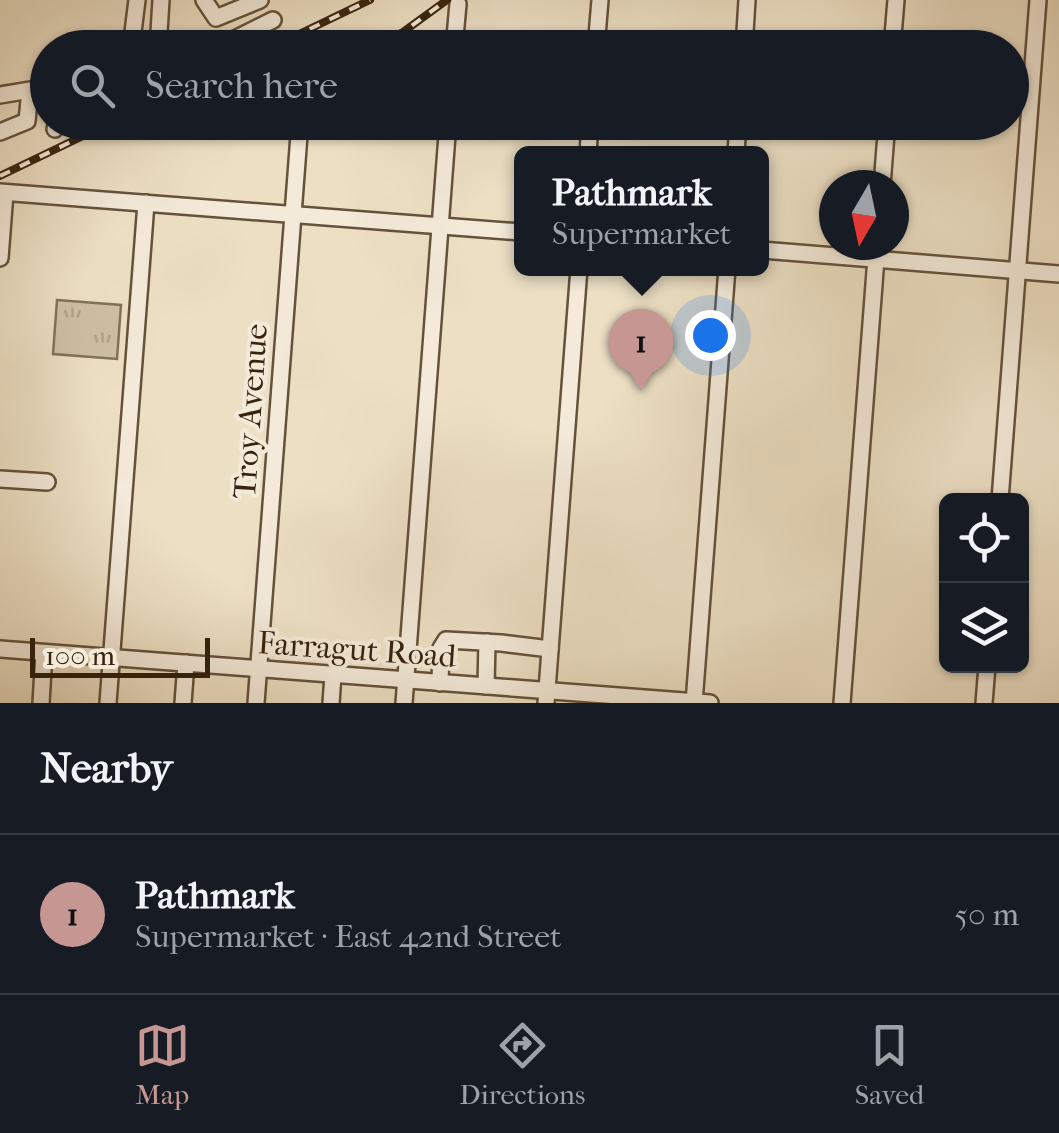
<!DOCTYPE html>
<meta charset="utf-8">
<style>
body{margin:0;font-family:"IM FELL French Canon",serif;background:#242831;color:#f1f3f6}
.controls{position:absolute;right:30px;bottom:30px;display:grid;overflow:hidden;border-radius:15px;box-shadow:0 2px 8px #0004}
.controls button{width:90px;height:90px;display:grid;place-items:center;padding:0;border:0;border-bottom:2px solid #363941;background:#171b24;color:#f1f3f6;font:50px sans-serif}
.compass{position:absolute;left:819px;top:170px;width:90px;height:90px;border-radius:50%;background:#171b24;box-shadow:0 2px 8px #0004;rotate:189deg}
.scale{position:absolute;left:30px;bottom:25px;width:180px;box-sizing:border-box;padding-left:10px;border:5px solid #38230c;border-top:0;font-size:28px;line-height:35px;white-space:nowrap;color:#38230c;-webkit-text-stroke:8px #f3ead9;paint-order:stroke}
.you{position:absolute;left:710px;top:335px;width:35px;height:35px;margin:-25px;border:8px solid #fff;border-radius:50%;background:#1a73e8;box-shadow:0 0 0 15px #1a73e833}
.badge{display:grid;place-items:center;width:65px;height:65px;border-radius:50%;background:#c59692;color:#111;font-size:32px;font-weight:700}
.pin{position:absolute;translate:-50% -82px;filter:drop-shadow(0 2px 5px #0008)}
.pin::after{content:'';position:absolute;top:52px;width:35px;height:30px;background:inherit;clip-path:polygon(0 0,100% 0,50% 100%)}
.popup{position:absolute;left:514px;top:146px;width:255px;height:130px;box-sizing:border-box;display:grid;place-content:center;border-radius:15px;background:#171b24;filter:drop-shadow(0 2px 8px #0005);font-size:32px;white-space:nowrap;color:#9ea1a6}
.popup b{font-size:38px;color:#f1f3f6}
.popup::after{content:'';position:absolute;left:50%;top:100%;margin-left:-20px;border:20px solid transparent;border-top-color:#171b24}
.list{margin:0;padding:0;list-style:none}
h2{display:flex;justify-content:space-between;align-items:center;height:130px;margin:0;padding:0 40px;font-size:42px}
h2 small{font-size:32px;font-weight:400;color:#9ea1a6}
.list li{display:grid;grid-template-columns:65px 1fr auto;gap:30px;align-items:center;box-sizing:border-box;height:160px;padding:0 40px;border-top:2px solid #363941}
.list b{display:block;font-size:38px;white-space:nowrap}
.list p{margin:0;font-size:32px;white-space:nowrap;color:#9ea1a6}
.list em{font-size:32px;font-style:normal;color:#9ea1a6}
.icon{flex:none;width:55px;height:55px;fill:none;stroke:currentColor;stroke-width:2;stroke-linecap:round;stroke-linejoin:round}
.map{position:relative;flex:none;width:1059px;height:703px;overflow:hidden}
.search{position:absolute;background:#171b24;box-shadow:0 2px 8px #0004;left:30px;right:30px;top:30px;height:110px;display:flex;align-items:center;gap:25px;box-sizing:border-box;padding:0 35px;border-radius:55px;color:#9ea1a6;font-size:38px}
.sheet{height:290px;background:#171b24}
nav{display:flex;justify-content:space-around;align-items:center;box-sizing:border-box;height:140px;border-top:2px solid #363941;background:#171b24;font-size:28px;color:#9ea1a6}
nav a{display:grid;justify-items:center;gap:5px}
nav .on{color:#c59692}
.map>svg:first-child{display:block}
</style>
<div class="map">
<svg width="1059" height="703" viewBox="0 0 1059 703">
<defs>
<pattern id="park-tufts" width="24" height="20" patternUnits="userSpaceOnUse" patternTransform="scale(2.5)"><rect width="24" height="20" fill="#cdbfa5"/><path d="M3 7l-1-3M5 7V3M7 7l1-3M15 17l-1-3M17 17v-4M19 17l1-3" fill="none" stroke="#b1a48d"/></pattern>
</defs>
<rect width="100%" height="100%" fill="#ecdfc4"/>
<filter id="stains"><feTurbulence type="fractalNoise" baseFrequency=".002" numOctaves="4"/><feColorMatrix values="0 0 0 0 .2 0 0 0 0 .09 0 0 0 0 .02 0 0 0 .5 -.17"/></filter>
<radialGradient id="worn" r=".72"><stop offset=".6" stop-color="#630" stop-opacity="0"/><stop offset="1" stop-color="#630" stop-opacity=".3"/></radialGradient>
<polygon fill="url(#park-tufts)" stroke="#827158" stroke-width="2.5" points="57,300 121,305 117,359 53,354"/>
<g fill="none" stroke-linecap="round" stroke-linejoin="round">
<g stroke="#65523a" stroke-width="20">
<g id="minor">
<polyline points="204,0 216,18 260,0"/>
<polyline points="131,48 137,0"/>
<polyline points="158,48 161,0"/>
<polyline points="217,48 273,20"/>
<polyline points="454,48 458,4"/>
<polyline points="596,48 600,0"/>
<polyline points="744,48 747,0"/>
<polyline points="892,48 896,0"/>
<polyline points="0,95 30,90 27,121 0,132"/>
<polyline points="55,129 57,122"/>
<polyline points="588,154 590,122"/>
<polyline points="736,154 738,122"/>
<polyline points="882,185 887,122"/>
<polyline points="0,192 521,232"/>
<polyline points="761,250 1059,274"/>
<polyline points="0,258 5,193"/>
<polyline points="0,479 47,482"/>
<polyline points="1000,500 1038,0"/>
<polyline points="0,649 710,703"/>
<polyline points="440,683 441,648 446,640 501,643 550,649"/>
<polyline points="486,686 487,642"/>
<polyline points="41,703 44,653"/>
<polyline points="108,703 146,203"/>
<polyline points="183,703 186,663"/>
<polyline points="256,703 300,122"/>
<polyline points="331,703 333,675"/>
<polyline points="404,703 448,122"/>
<polyline points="546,703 579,268"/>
<polyline points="694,703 727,268"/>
<polyline points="842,703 877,245"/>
<polyline points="984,703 987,666"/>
</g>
</g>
<use href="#minor" stroke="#f3ead9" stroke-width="15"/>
<g stroke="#38230c" stroke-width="8">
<g id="rail">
<polyline points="373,46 403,32 447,0"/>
<polyline points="270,48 370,0"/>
<polyline points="0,176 112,122"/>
</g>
</g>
<use href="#rail" stroke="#f3ead9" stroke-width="4" stroke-dasharray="11" stroke-linecap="butt"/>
</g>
<g text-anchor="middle" stroke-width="8" stroke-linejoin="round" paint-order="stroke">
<g font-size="32" fill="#38230c" stroke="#f3ead9">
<text transform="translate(250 411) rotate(-86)" y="11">Troy Avenue</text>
<text transform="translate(357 649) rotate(4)" y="11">Farragut Road</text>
</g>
</g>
<rect width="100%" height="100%" filter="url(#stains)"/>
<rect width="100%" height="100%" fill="url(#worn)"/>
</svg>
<div class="controls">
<button><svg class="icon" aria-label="locate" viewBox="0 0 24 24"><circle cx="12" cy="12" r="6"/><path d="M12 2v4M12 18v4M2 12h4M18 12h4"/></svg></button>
<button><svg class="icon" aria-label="layers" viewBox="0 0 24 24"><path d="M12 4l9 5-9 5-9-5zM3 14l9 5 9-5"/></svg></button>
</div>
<svg class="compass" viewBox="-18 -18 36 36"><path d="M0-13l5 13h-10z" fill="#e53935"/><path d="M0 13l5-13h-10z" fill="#9ea1a6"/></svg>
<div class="scale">100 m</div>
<div class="you"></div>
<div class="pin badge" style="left:641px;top:391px">1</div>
<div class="popup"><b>Pathmark</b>Supermarket</div>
<div class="search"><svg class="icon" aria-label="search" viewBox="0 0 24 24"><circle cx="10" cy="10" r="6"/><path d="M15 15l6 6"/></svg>Search here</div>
</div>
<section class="sheet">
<h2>Nearby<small></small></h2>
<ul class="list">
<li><span class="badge">1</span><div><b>Pathmark</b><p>Supermarket · East 42nd Street</p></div><em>50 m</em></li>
</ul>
</section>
<nav>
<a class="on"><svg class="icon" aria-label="map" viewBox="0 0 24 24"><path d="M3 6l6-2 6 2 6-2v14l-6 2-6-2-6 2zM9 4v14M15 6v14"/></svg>Map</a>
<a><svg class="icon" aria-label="directions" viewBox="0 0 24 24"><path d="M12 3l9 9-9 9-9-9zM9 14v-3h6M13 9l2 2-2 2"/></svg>Directions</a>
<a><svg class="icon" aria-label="saved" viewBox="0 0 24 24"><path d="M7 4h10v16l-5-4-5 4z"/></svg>Saved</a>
</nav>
